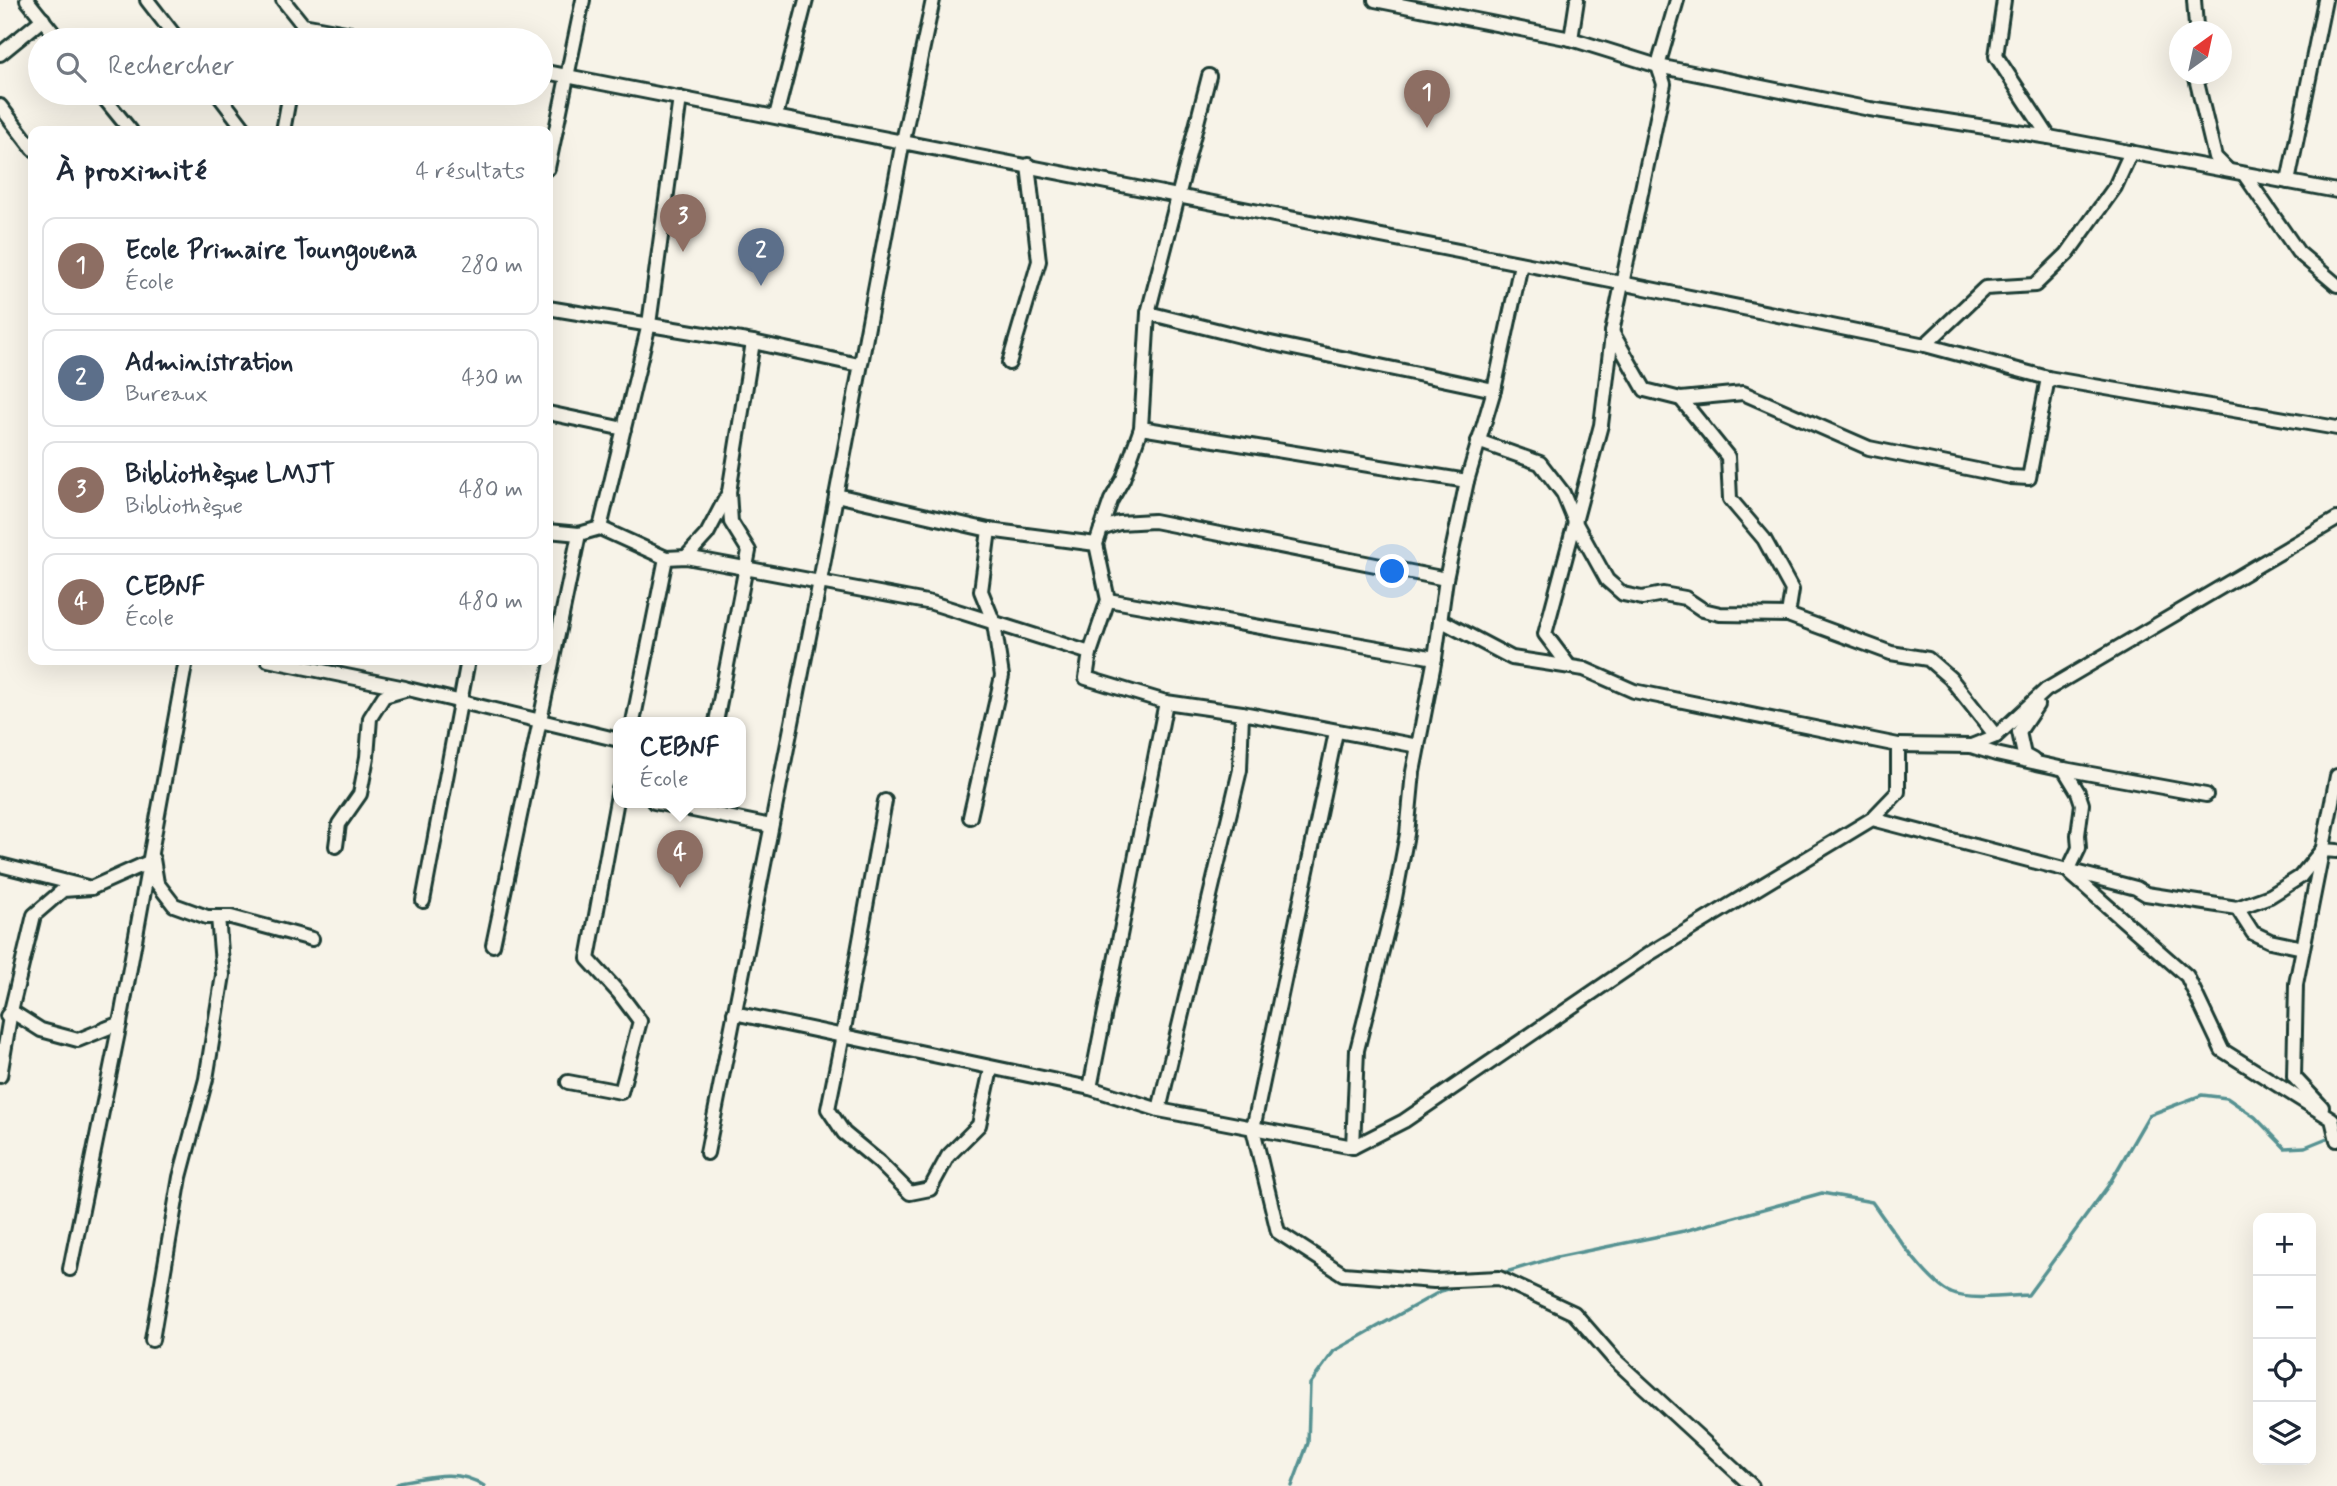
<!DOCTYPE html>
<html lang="fr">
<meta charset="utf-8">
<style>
body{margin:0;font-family:Mynerve,sans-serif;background:#f2f2f3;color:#1f2937}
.controls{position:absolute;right:21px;bottom:21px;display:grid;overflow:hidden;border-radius:14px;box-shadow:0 7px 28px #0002}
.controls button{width:63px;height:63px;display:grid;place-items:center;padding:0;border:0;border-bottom:2px solid #e0e1e3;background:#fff;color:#1f2937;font:35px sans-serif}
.compass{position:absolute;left:2169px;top:21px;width:63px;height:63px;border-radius:50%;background:#fff;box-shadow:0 7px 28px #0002;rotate:33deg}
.you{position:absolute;left:1393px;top:572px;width:24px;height:24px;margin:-18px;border:5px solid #fff;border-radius:50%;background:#1a73e8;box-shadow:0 0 0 10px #1a73e833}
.badge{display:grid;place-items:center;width:46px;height:46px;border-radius:50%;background:#b45309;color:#fff;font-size:23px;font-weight:700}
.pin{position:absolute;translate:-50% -58px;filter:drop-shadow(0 2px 4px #0008)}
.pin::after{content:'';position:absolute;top:37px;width:24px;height:21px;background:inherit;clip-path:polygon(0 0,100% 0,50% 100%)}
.popup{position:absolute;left:613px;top:717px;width:133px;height:91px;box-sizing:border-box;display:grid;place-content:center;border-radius:14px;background:#fff;filter:drop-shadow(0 2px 5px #0005);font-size:23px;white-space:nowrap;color:#747a83}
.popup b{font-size:26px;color:#1f2937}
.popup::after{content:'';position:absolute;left:50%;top:100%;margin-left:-14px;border:14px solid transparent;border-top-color:#fff}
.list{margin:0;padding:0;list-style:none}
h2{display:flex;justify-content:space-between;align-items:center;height:91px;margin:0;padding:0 28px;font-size:30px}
h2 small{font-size:23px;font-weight:400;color:#747a83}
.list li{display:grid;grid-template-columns:46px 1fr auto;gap:21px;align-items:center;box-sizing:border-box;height:98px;margin:0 14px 14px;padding:0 14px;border:2px solid #e0e1e3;border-radius:14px}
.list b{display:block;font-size:26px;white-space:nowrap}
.list p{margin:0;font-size:23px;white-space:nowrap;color:#747a83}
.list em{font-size:23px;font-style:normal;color:#747a83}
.icon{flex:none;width:38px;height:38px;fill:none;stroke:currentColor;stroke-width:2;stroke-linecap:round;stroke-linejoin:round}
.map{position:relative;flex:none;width:2337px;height:1486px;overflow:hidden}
.search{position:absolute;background:#fff;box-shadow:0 7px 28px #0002;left:28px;top:28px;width:525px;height:77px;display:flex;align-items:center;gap:18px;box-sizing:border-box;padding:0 24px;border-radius:38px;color:#747a83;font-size:26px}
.panel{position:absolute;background:#fff;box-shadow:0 7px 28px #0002;left:28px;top:126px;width:525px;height:539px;border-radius:14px}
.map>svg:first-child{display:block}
</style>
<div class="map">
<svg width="2337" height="1486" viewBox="0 0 2337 1486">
<rect width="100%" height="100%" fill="#f7f3e8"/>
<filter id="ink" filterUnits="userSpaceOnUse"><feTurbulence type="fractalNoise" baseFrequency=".0143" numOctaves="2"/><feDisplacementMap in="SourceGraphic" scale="14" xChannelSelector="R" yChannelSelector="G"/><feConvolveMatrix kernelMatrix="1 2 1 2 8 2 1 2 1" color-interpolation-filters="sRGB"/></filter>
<g filter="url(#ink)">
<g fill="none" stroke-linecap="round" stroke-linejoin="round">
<g stroke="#569292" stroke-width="3.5">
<path d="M1499 1274 1557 1257 1684 1231 1822 1193 1872 1202C1888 1224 1928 1284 1951 1293 1969 1301 2008 1296 2028 1295L2108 1186 2149 1115 2202 1095 2227 1098 2255 1117 2285 1148 2305 1147 2332 1136"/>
<path d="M395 1486 400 1482C428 1477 459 1468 484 1486"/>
<polyline points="1292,1486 1308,1443 1310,1384 1334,1351 1441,1291 1462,1285"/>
</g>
<g stroke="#1f3d34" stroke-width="18">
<g id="minor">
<polyline points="27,0 59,40"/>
<polyline points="147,0 178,40"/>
<polyline points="283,0 303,25 384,40"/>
<polyline points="1375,0 1571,39 1658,66 1870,109 2049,137"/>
<polyline points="2004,0 1996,56 2049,137 2337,191"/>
<polyline points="2194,0 2196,26 2200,32"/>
<polyline points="1571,39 1577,0"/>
<polyline points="300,40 303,25"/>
<polyline points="0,54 43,19"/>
<polyline points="541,71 1621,283 1925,345 2048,378 2337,428"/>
<polyline points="2195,74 2215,157 2228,170"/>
<polyline points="100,93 131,131"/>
<polyline points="217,93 246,131"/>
<polyline points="0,106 33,149"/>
<polyline points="776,116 806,0"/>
<polyline points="283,131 290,93"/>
<polyline points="548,168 583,0"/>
<polyline points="2244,174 2298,252 2337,285"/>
<polyline points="2288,182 2325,0"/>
<polyline points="548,308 753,342 859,365"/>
<polyline points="1148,313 1256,340 1494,390"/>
<polyline points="1612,332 1645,390 1681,399 1743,393 1869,448 2011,477 2029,478 2048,378"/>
<polyline points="1925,345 1985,288 2035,285 2067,254 2115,187 2131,152"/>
<polyline points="1009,363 1039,261 1028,165"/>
<polyline points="1681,399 1728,457 1730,499 1764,539 1792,590 1788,615 1891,653 1928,659 1950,678 1996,736"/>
<polyline points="548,413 624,429"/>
<polyline points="1141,428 1467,481"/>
<polyline points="1478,441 1540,463 1563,493 1575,522 1607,580 1623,594 1642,598 1663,594 1685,598 1703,610 1720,614 1788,615"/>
<polyline points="836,495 989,530 1096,544"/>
<polyline points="600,528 649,324 680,98"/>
<polyline points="1101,529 1111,500 1123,479 1141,428 1148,313 1209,76"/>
<polyline points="548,531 579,534 600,528 666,558 686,557 932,603 1090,653"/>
<polyline points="686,557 707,534 729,492 753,342"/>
<polyline points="1108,600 1435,658"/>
<polyline points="1440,620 1512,658 1584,669 1634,691 1898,745 1898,792 1872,819"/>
<polyline points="268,660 405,688"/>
<polyline points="1569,666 1545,634 1601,425 1613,327 1664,84 1658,66 1677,0"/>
<polyline points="633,722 666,558"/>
<polyline points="716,722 749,551 731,522 729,492"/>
<polyline points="1336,732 1253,1129 1278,1232 1343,1274 1434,1281 1499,1278 1574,1313 1614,1359 1752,1486"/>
<polyline points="1898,745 1971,746 1996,736 2046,690 2337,519"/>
<polyline points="1418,746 1242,713 1166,702 1086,678 1090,653 1108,600 1096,544 1101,529 1119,523 1154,521 1446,579"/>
<polyline points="1971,746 1996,754 2064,769 2206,795"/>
<polyline points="2033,760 2024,755 2019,732 2037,705"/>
<polyline points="2064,769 2078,792 2082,804 2078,835 2079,848 2068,871"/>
<polyline points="885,801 843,1035 828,1109 844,1133 879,1162 910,1193 930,1189 948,1156 979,1125 991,1069"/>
<polyline points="654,802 771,826"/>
<polyline points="970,817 1002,676 994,623 981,591 989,530"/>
<polyline points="336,846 339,824 360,794 367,757 370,718 384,696 408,689 619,740"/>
<polyline points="153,859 157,883 174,905 207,917 231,917 312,939"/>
<polyline points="0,865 91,888 149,862"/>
<polyline points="2071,874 2187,976 2222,1050 2332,1119 2337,1140"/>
<polyline points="423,901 468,660"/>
<polyline points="2237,908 2253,933 2270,941 2303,948"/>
<polyline points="493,945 579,534"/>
<polyline points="734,1013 1090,1088 1159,1110 1353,1147 1404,1121 1649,954 1872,819 2136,888 2146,894 2237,908 2270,896 2300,877 2322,850 2337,851"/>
<polyline points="7,1016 11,1011 41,1030 78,1040 120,1023"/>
<polyline points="0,1076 11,1011 34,915 63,890 91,888"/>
<polyline points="568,1082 621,1092 640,1021 619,993 588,959 619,789"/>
<polyline points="1090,1088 1166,702"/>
<polyline points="2322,1107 2294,1077 2296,984 2337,776"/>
<polyline points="1159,1110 1240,770 1242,713"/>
<polyline points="1353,1147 1357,1050 1394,903 1407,834 1413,772 1435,658 1446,579 1467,481 1494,390 1521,264"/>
<polyline points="707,1153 820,581 903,141 933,0"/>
<polyline points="70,1269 120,1023 186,660"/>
<polyline points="152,1340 180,1177 206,1079 223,975 218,917"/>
</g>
</g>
<use href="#minor" stroke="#f7f3e8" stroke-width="12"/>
</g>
</g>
</svg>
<div class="controls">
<button>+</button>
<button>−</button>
<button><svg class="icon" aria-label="locate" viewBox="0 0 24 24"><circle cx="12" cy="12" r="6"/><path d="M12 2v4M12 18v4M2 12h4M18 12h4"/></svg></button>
<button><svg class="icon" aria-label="layers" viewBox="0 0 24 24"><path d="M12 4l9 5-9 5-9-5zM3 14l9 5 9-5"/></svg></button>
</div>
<svg class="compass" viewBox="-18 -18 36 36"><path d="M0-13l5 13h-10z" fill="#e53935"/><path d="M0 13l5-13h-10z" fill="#747a83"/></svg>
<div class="you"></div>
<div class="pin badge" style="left:1427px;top:128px;background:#8d6e63">1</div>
<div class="pin badge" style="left:761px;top:286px;background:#5c6f8a">2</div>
<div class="pin badge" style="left:683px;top:252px;background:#8d6e63">3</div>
<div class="pin badge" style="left:680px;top:888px;background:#8d6e63">4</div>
<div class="popup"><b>CEBNF</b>École</div>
<div class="search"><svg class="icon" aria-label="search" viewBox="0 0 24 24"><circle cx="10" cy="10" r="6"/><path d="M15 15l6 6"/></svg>Rechercher</div>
<section class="panel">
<h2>À proximité<small>4 résultats</small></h2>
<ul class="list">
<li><span class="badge" style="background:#8d6e63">1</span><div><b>Ecole Primaire Toungouena</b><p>École</p></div><em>280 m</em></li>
<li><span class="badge" style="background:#5c6f8a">2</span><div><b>Administration</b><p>Bureaux</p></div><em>430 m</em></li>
<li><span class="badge" style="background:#8d6e63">3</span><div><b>Bibliothèque LMJT</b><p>Bibliothèque</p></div><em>480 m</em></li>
<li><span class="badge" style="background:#8d6e63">4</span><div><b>CEBNF</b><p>École</p></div><em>480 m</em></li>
</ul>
</section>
</div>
